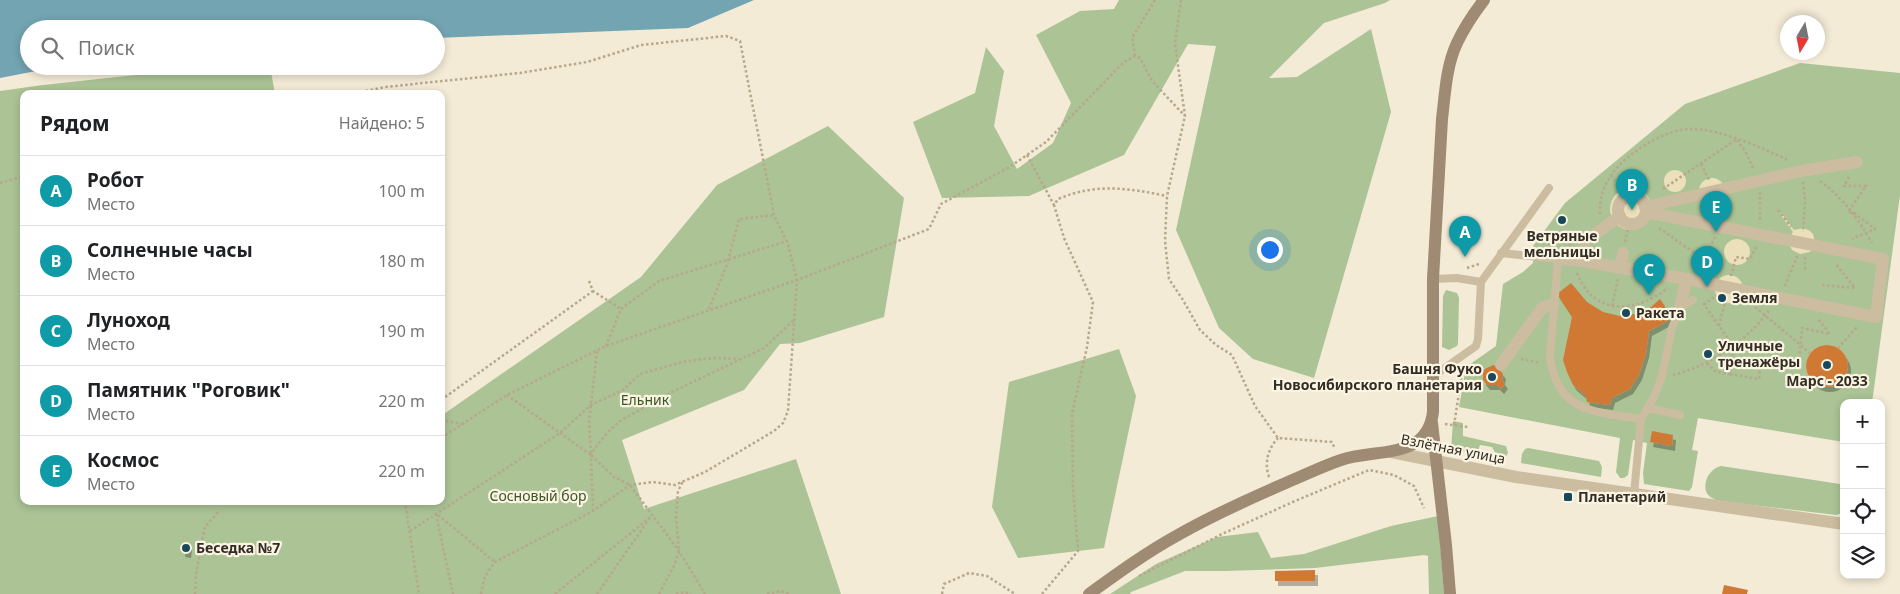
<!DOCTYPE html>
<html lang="ru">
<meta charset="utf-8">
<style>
body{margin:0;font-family:"Noto Sans",sans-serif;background:#f6f6f6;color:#202124}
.controls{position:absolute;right:15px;bottom:15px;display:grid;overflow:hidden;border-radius:10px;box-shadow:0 2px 8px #0003}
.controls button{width:45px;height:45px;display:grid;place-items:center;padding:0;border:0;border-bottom:1px solid #e0e0e0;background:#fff;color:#202124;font:25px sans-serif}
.compass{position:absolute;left:1780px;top:15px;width:45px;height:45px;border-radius:50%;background:#fff;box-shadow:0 2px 8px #0003;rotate:190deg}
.you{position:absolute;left:1269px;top:249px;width:18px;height:18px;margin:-12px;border:4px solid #fff;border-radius:50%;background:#1a73e8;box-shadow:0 0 0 8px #1a73e833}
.badge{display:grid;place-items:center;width:32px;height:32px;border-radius:50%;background:#b45309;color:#fff;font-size:16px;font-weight:700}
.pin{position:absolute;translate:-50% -41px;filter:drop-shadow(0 1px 2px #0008)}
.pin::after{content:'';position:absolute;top:26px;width:18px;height:15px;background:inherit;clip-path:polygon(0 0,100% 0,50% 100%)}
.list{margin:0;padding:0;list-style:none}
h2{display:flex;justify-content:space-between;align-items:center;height:65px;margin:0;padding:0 20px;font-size:21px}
h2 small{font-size:16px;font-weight:400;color:#757577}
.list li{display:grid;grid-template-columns:32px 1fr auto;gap:15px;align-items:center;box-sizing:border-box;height:70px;padding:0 20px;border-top:1px solid #e0e0e0}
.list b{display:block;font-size:19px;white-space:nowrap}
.list p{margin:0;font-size:16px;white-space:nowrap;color:#757577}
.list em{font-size:16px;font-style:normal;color:#757577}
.icon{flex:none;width:28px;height:28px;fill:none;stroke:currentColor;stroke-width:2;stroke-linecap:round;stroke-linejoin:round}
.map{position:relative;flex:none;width:1900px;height:594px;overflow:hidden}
.search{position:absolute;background:#fff;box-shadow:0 2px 8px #0003;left:20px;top:20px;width:425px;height:55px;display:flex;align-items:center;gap:12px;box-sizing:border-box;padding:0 18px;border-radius:28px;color:#757577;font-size:19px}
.panel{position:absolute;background:#fff;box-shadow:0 2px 8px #0003;left:20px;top:90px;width:425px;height:415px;border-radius:10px}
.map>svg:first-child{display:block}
</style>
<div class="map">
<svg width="1900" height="594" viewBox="0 0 1900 594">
<defs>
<filter id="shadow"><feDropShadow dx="3" dy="5" stdDeviation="0" flood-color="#0004"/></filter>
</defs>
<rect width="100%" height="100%" fill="#f3ebd6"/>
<g fill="#abc395">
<polygon points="1119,0 1390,0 1385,3 1324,23 1269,78 1297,77 1371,29 1391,112 1314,378 1253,359 1219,328 1176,230 1216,46 1188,44 1124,155 1029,196 942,198 913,122 975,93 986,47 1004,71 994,126 1017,169 1053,143 1071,103 1036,35 1080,11 1114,9"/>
<polygon points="1800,63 1900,73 1900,195 1872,403 1844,403 1844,442 1698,418 1692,450 1698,451 1692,487 1689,491 1644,484 1643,473 1647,443 1633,440 1628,475 1624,478 1620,478 1616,472 1620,438 1459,407 1466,367 1496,346 1503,284 1523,272 1533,263 1533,246 1565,203 1685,104"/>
<polygon points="219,66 270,66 275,94 24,94 24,501 441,501 441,416 641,277 717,185 828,126 904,198 884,317 800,343 780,344 744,390 622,440 644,509 796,459 841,594 0,594 0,91 43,85"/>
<polygon points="1446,290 1457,293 1459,298 1458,343 1457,346 1449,350 1442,347 1443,296"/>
<polygon points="1119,349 1136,396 1104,548 1018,558 992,507 1009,382"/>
<polygon points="1453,421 1463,423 1463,436 1506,446 1508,453 1504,459 1497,456 1492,447 1480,445 1477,454 1451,449"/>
<polygon points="1528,448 1599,461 1602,467 1601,477 1521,463 1522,454 1525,449"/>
<path d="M1721 466 1840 484C1844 489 1846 504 1843 510 1842 514 1839 514 1836 515L1718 501C1714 499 1707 496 1706 491 1703 480 1711 468 1721 466Z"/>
<polygon points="1438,516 1444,594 1429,594 1428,556 1424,555 1315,568 1226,571 1185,571 1131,592 1130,594 1110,594 1156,564 1217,537 1258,532 1271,558 1304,554 1391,526"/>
</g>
<g fill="#ece0bb">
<circle cx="1675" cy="181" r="11"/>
<circle cx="1712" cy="191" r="13"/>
<circle cx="1631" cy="209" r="21"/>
<polygon points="1781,213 1794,230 1804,228 1810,231 1813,234 1815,243 1810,252 1800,254 1792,250 1790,246 1789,238 1793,232 1780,214"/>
<circle cx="1737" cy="252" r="13"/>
<circle cx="1729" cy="289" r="14"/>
<circle cx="1827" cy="366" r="21"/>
</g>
<polygon fill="#73a4b2" points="0,0 754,0 688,28 436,38 436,29 29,29 29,66 62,66 0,78"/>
<g fill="#d07936" filter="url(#shadow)">
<polygon points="1571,283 1587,302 1603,312 1620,316 1635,314 1651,307 1660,299 1673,318 1649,331 1646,353 1639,375 1630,389 1612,398 1610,405 1587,402 1586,396 1573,385 1567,372 1563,360 1572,317 1557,294"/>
<circle cx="1827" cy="366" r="21"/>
<polygon points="1493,365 1496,366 1503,374 1502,380 1505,384 1501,389 1497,385 1487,385 1483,380 1483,370"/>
<polygon points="1652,431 1673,435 1672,446 1650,442"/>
<polygon points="183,544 189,545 188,553 182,552"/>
<polygon points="1315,570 1315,581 1275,581 1275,571"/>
<polygon points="1724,585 1748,590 1747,594 1722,594"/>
</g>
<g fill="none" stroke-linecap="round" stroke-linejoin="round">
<g stroke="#b7a78b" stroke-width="2.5" stroke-dasharray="2.5 2.5" stroke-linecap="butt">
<polyline points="1181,0 1175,44 1185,116 1167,196 1165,241 1169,279 1183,300 1200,330 1216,345 1232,355 1255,406 1278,438 1332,442 1335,449"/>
<polyline points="1135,56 1132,38 1155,0"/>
<polyline points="351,94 385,87 520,73 587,62 641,45 726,36 740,41 774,215 786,240"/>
<polyline points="1737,140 1745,151 1754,170"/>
<polyline points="1027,155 1054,205"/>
<polyline points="1701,164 1709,180"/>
<polyline points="1611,175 1625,198"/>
<polyline points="1849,177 1844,186 1866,186 1848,212 1854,213 1875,229 1852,239"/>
<path d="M1820 181C1843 198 1858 218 1872 243"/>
<polyline points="1803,182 1805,200 1803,232"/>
<polyline points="0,183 24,176"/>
<polyline points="1663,189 1737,139"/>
<polyline points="1760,192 1760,222"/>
<polyline points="1719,203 1720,215"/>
<polyline points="1778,210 1791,227"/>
<path d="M1600 214C1598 180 1623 158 1650 142 1661 136 1676 129 1690 129 1718 128 1763 148 1788 160"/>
<polyline points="1659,228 1703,259"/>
<polyline points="1625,242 1628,229"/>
<polyline points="1570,246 1570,244 1551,240 1551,236 1572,240"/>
<polyline points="1551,247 1548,247 1549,244 1558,246"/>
<polyline points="1805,257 1805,270"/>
<polyline points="728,261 739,219 774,215"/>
<polyline points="1694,267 1706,256 1715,237"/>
<polyline points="1467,268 1479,264"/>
<path d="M1577 273C1594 317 1636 313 1668 288"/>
<polyline points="1731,276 1736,257 1750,259 1756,247"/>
<polyline points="589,281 593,291 621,309"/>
<polyline points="1822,285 1855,288 1835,263"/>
<polyline points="1785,286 1798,254"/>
<polyline points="1703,303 1733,346 1733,350 1730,374 1716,372 1706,362"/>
<polyline points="1704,305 1714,297"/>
<polyline points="1612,306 1618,279"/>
<polyline points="1755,307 1810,353"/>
<polyline points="709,309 728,262"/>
<polyline points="1719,326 1726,298"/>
<polyline points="1838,348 1858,326"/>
<polyline points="597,351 589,421 591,455 614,477 630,485 679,551 705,594"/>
<polyline points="1521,359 1540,363"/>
<polyline points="1730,374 1759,379 1761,359 1799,361 1802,328 1830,334 1818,319"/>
<path d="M1673 375C1709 366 1749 340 1770 309"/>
<polyline points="507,395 591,455"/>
<polyline points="441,400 593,291"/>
<polyline points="441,420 462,424"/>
<polyline points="1445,424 1468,427"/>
<polyline points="1454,425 1463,367"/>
<polyline points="441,438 507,395 606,346 797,280 929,229 941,204 1008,168 1046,142 1124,62 1135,56 1140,58 1152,81 1185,116"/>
<path d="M1269 477C1264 462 1268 449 1278 438"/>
<polyline points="405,501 419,594"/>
<polyline points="593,511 591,455 595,448 608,432 620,421 672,392 764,348 794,320"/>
<polyline points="436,514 453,594"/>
<polyline points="438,515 495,562"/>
<polyline points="410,531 560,433 591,405 623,390 640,374 686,361 715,358 739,359"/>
<polyline points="1139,576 1222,534 1295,501 1369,470 1394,475 1414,486 1424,508"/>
<polyline points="195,594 196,574 205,527 218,512"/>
<polyline points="481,594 485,576 495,562 593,511 630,485 653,482 675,485 705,472 774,431 783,423 788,411 797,280 787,241 659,281 621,309 606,346"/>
<polyline points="555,594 652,516"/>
<polyline points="597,594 649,519"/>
<polyline points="659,594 674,566 679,551 676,518 678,491 683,481"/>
<polyline points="676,594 684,592 691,594"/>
<polyline points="767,594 781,591 790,594"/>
<polyline points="942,594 944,584 969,573 987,576 1015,594"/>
<path d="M1042 594 1078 551 1073 488 1072 414 1087 347 1093 302 1064 238 1054 205 1058 199C1096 183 1128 188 1167 196"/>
</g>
<g stroke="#ccbda1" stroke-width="8">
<path d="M1501 253 1558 259 1550 357C1557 413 1596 412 1641 419L1634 494"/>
<polyline points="1433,279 1457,278 1481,282"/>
<polyline points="1432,377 1476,346 1478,339 1481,282 1549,188"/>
<polyline points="1648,408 1680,415"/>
<polyline points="1641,419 1654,397 1662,376 1672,328 1680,308 1693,300"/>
</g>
<g stroke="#ccbda1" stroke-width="12">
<circle cx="1632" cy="210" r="14"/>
<polyline points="1645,207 1801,171 1857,162"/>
<polyline points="1646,212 1883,259 1876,317 1686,279"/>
<polyline points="1584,242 1620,216"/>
<polyline points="1558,259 1576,260 1686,279 1680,308"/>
<polyline points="1620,268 1623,253"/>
<polyline points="1501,365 1542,308 1553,304"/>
<polyline points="1391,452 1516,477 1844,524"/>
</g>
<g stroke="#9f8b73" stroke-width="12">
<polyline points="1432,423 1446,545 1450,594"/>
<path d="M1089 594C1118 573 1147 552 1178 535 1213 515 1251 498 1288 482 1305 475 1323 466 1341 460 1375 448 1427 461 1433 412V279L1442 119C1445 95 1446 66 1457 43 1464 28 1474 13 1484 0"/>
</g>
</g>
<g fill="#17495a" stroke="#faf4e2" stroke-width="2">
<circle cx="1562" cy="220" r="5"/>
<circle cx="1722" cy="298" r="5"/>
<circle cx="1626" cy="313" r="5"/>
<circle cx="1708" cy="354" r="5"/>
<circle cx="1827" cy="365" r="5"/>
<circle cx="1492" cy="377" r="5"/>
<rect x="1563" y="492" width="10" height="10" rx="2.5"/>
<circle cx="186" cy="548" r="5"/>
</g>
<g text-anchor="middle" stroke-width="4.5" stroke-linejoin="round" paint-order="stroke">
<g font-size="14" font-weight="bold" fill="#352d25" stroke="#faf4e2" text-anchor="start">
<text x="1562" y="241" text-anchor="middle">Ветряные<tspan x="1562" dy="16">мельницы</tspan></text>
<text x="1732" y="303">Земля</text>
<text x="1636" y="318">Ракета</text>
<text x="1718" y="351">Уличные<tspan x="1718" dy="16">тренажёры</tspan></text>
<text x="1482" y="374" text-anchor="end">Башня Фуко<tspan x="1482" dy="16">Новосибирского планетария</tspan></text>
<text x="1827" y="386" text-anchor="middle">Марс - 2033</text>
<text x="1578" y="502">Планетарий</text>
<text x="196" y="553">Беседка №7</text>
</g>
<g font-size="14" fill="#3b5526" stroke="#faf4e2">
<text x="645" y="405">Ельник</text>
<text x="538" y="501">Сосновый бор</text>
</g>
<g font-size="14" fill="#352d25" stroke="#faf4e2">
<text transform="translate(1453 449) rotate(11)" y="5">Взлётная улица</text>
</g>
</g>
</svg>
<div class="controls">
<button>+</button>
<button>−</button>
<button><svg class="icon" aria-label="locate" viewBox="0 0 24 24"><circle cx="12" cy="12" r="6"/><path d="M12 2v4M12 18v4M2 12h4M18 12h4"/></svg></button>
<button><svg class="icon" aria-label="layers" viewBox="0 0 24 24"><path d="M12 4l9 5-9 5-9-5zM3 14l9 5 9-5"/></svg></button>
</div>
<svg class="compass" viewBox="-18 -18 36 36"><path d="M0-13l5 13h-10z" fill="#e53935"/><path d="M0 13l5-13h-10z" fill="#757577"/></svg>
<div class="you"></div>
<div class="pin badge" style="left:1465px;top:257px;background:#0f9aa8">A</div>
<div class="pin badge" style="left:1632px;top:210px;background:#0f9aa8">B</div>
<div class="pin badge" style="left:1649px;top:295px;background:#0f9aa8">C</div>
<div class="pin badge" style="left:1707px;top:287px;background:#0f9aa8">D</div>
<div class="pin badge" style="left:1716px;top:232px;background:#0f9aa8">E</div>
<div class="search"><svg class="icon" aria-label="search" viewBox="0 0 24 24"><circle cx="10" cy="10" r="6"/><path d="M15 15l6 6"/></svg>Поиск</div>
<section class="panel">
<h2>Рядом<small>Найдено: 5</small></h2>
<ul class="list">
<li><span class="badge" style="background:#0f9aa8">A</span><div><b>Робот</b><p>Место</p></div><em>100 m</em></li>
<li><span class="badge" style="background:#0f9aa8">B</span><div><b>Солнечные часы</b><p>Место</p></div><em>180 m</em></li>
<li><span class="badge" style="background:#0f9aa8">C</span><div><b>Луноход</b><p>Место</p></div><em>190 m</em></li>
<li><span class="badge" style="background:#0f9aa8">D</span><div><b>Памятник &quot;Роговик&quot;</b><p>Место</p></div><em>220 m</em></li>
<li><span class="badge" style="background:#0f9aa8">E</span><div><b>Космос</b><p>Место</p></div><em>220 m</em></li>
</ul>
</section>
</div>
